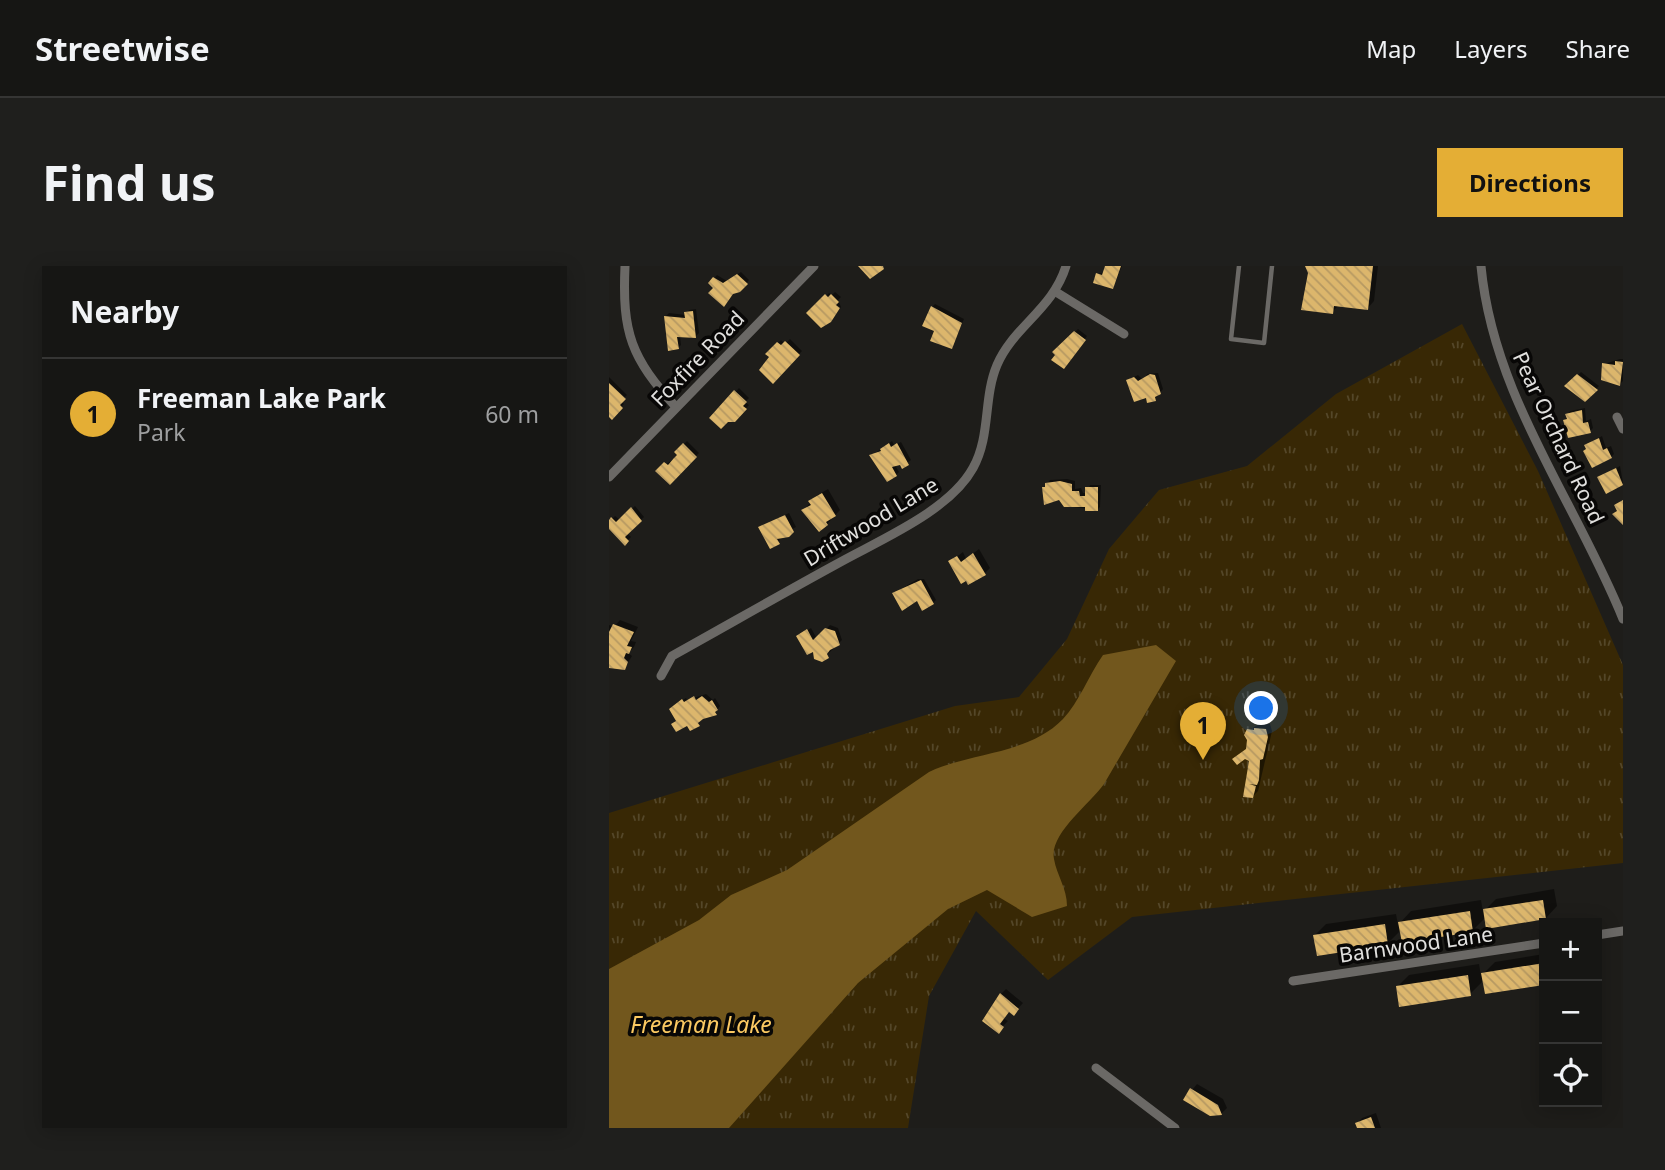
<!DOCTYPE html>
<meta charset="utf-8">
<style>
body{margin:0;font-family:"Noto Sans",sans-serif;background:#1f1f1d;color:#f1f3f6}
.controls{position:absolute;right:21px;bottom:21px;display:grid;overflow:hidden;border-radius:0px;box-shadow:0 4px 18px #0003}
.controls button{width:63px;height:63px;display:grid;place-items:center;padding:0;border:0;border-bottom:2px solid #353534;background:#161614;color:#f1f3f6;font:35px sans-serif}
.you{position:absolute;left:653px;top:443px;width:24px;height:24px;margin:-18px;border:5px solid #fff;border-radius:50%;background:#1a73e8;box-shadow:0 0 0 10px #1a73e833}
.badge{display:grid;place-items:center;width:46px;height:46px;border-radius:50%;background:#e4ae35;color:#111;font-size:23px;font-weight:700}
.pin{position:absolute;translate:-50% -58px;filter:drop-shadow(0 2px 4px #0008)}
.pin::after{content:'';position:absolute;top:37px;width:24px;height:21px;background:inherit;clip-path:polygon(0 0,100% 0,50% 100%)}
.list{margin:0;padding:0;list-style:none}
h2{display:flex;justify-content:space-between;align-items:center;height:91px;margin:0;padding:0 28px;font-size:30px}
h2 small{font-size:23px;font-weight:400;color:#9e9fa0}
.list li{display:grid;grid-template-columns:46px 1fr auto;gap:21px;align-items:center;box-sizing:border-box;height:112px;padding:0 28px;border-top:2px solid #353534}
.list b{display:block;font-size:26px;white-space:nowrap}
.list p{margin:0;font-size:23px;white-space:nowrap;color:#9e9fa0}
.list em{font-size:23px;font-style:normal;color:#9e9fa0}
.icon{flex:none;width:38px;height:38px;fill:none;stroke:currentColor;stroke-width:2;stroke-linecap:round;stroke-linejoin:round}
.map{position:relative;flex:none;width:1014px;height:862px;overflow:hidden;border-radius:0px}
header{display:flex;align-items:center;gap:42px;box-sizing:border-box;height:98px;padding:0 35px;background:#161614;border-bottom:2px solid #353534}
header strong{font-size:33px}
nav{display:flex;gap:38px;margin-inline-start:auto;font-size:24px}
.intro{display:flex;align-items:center;justify-content:space-between;box-sizing:border-box;height:168px;padding:0 42px}
h1{margin:0;font-size:49px}
.button{padding:18px 32px;border-radius:0px;background:#e4ae35;color:#111;font-size:24px;font-weight:700}
main{display:flex;gap:42px;padding:0 42px}
aside{flex:1;background:#161614;border-radius:0px;box-shadow:0 4px 18px #0003}
.map>svg:first-child{display:block}
</style>
<header>
<strong>Streetwise</strong>
<nav><a>Map</a><a>Layers</a><a>Share</a></nav>
</header>
<div class="intro"><h1>Find us</h1><a class="button">Directions</a></div>
<main>
<aside>
<h2>Nearby<small></small></h2>
<ul class="list">
<li><span class="badge">1</span><div><b>Freeman Lake Park</b><p>Park</p></div><em>60 m</em></li>
</ul>
</aside>
<div class="map">
<svg width="1014" height="862" viewBox="0 0 1014 862">
<defs>
<pattern id="grass-tufts" width="24" height="20" patternUnits="userSpaceOnUse" patternTransform="scale(1.75)"><rect width="24" height="20" fill="#382805"/><path d="M3 7l-1-3M5 7V3M7 7l1-3M15 17l-1-3M17 17v-4M19 17l1-3" fill="none" stroke="#544729"/></pattern>
<pattern id="building-back-hatch" width="6" height="6" patternUnits="userSpaceOnUse" patternTransform="scale(1.75)"><rect width="6" height="6" fill="#dcb66c"/><path d="M-1 5l2 2M0 0l6 6M5-1l2 2" fill="none" stroke="#b69962"/></pattern>
</defs>
<rect width="100%" height="100%" fill="#1e1d1a"/>
<polygon fill="url(#grass-tufts)" points="853,58 929,205 1014,399 1014,597 523,651 439,714 367,645 320,730 299,862 0,862 0,547 346,440 410,431 458,373 500,283 550,224 638,200 727,128"/>
<path fill="#72571d" d="M547 379 567 395 495 518C480 539 440 568 445 593 448 610 458 622 458 640L423 651 378 624 339 643 249 717 120 862H0V703L90 654 122 629 178 604 320 506C361 486 419 489 454 453 470 436 480 409 494 389Z"/>
<g fill="#0007">
<polygon points="498,0 513,0 504,21 489,8 496,6"/>
<polygon points="698,0 769,0 765,35 758,43 730,39 723,46"/>
<polygon points="132,6 140,14 131,25 107,22 101,17 108,9 118,15"/>
<polygon points="226,26 232,31 229,34 232,41 223,53 199,47 220,27 223,29"/>
<polygon points="326,38 355,53 342,81 323,41"/>
<polygon points="87,43 90,67 87,70 71,70 72,79 69,82 57,50 60,47 77,49 80,44"/>
<polygon points="469,63 478,70 458,98 445,86"/>
<polygon points="181,73 193,85 164,115 162,91 159,88 172,74 176,78"/>
<polygon points="1011,93 1014,93 1014,115 1011,118 995,98"/>
<polygon points="972,106 990,120 976,134 958,120"/>
<polygon points="549,107 554,123 546,133 519,114 529,109 536,116 538,108"/>
<polygon points="0,111 18,129 12,135 15,138 3,151 0,148"/>
<polygon points="130,122 140,132 136,136 140,139 126,154 103,152"/>
<polygon points="976,142 977,155 982,153 984,162 981,165 956,154 961,145"/>
<polygon points="993,170 997,182 1002,180 1005,188 1002,191 977,179"/>
<polygon points="78,175 90,187 61,216 52,202 70,189 67,186"/>
<polygon points="283,175 285,179 292,176 302,194 294,200 292,197 286,199 290,206 287,209 262,190"/>
<polygon points="1011,200 1014,217 997,226 994,209"/>
<polygon points="458,213 466,215 466,223 472,222 474,227 478,227 481,219 492,219 491,241 488,244 456,240 451,232 435,222 441,214"/>
<polygon points="219,223 231,244 218,258 204,251 199,254 194,245 207,230"/>
<polygon points="26,240 35,251 18,267 22,271 16,277 0,261 0,256 6,250 11,254"/>
<polygon points="180,247 187,261 171,270 170,276 151,261"/>
<polygon points="370,283 381,302 376,307 341,296 354,286 357,293"/>
<polygon points="309,313 315,313 327,334 324,337 285,327"/>
<polygon points="11,354 29,361 22,375 27,376 25,381 19,387 23,390 15,403 0,398 0,359 5,361"/>
<polygon points="221,359 229,362 233,374 213,394 193,368 202,362 208,373"/>
<polygon points="97,428 104,434 106,432 111,440 106,447 91,453 90,458 68,455 65,440 77,432 78,434"/>
<polygon points="652,457 661,458 663,465 649,525 644,530 636,529 642,494 640,464"/>
<polygon points="945,623 948,640 937,652 877,651 864,664 792,664 779,677 706,669 717,658 787,648 789,659 802,645 872,634 874,646 887,633"/>
<polygon points="935,688 935,717 877,726 875,714 861,728 789,720 800,709 870,698 872,710 886,696"/>
<polygon points="397,723 414,737 405,747 400,744 394,752 399,755 389,765 392,728"/>
<polygon points="588,818 614,833 618,842 613,847 601,848 576,833"/>
<polygon points="767,847 772,862 750,862 748,858 753,852"/>
</g>
<g fill="url(#building-back-hatch)">
<polygon points="249,0 274,0 275,3 261,13"/>
<polygon points="496,0 512,0 504,23 484,17 487,7 493,9"/>
<polygon points="696,0 764,0 759,44 725,40 724,48 692,44 699,7"/>
<polygon points="128,8 139,18 131,26 124,28 115,41 99,27 104,22 99,17 104,11 114,17"/>
<polygon points="216,28 219,31 222,28 230,36 227,39 231,42 222,56 212,62 197,47"/>
<polygon points="322,40 353,57 343,83 321,75 325,65 313,60"/>
<polygon points="84,45 87,72 68,71 70,83 59,85 55,50 76,52 75,46"/>
<polygon points="465,65 477,74 455,103 442,94 446,89 443,86"/>
<polygon points="176,75 191,89 164,118 150,104 160,91 156,88 168,76 172,79"/>
<polygon points="1006,95 1014,96 1011,120 992,114 993,97 1006,99"/>
<polygon points="541,108 546,109 552,128 546,131 547,135 538,137 537,132 525,136 517,114 525,111 529,115"/>
<polygon points="968,108 989,124 976,136 955,120"/>
<polygon points="0,117 17,133 11,139 14,142 3,154 0,151"/>
<polygon points="125,124 138,136 134,140 138,143 126,156 119,156 112,163 100,152"/>
<polygon points="973,144 974,157 979,156 982,167 959,172 954,154 958,153 956,148"/>
<polygon points="990,172 994,184 998,182 1003,192 983,202 974,185 977,183 975,179"/>
<polygon points="74,177 88,191 61,219 46,205 55,196 59,199 65,192 68,189 65,186"/>
<polygon points="280,177 282,181 288,177 300,199 293,203 291,199 283,201 288,210 278,216 260,189 272,185 271,183"/>
<polygon points="1007,202 1014,219 997,228 988,211"/>
<polygon points="451,215 463,218 463,225 470,225 471,230 476,230 476,221 489,221 489,245 476,245 476,241 455,241 450,234 435,239 433,221 436,221 436,217"/>
<polygon points="213,227 227,250 217,256 219,259 210,266 192,244 202,239 199,235"/>
<polygon points="1014,234 1014,259 1003,248 1008,245 1005,239"/>
<polygon points="22,241 33,255 16,271 20,275 16,280 0,263 0,254 2,251 7,256"/>
<polygon points="176,249 185,266 180,271 168,273 171,278 161,283 149,261"/>
<polygon points="364,287 377,309 359,319 357,315 352,318 339,295 348,290 352,296"/>
<polygon points="312,314 325,338 313,345 308,335 293,345 283,327"/>
<polygon points="4,358 25,366 18,380 23,381 20,388 17,387 15,392 19,396 16,404 0,402 0,366"/>
<polygon points="216,362 226,365 231,379 221,384 218,388 220,392 213,396 205,393 204,386 198,389 187,370 198,363 204,374"/>
<polygon points="85,430 87,434 93,430 100,436 103,434 109,444 106,446 108,449 94,453 89,457 91,460 81,465 78,460 67,466 62,458 67,455 60,443 73,433 75,436"/>
<polygon points="645,462 657,463 659,471 654,493 651,494 650,514 648,519 640,518 647,520 644,532 634,531 640,495 636,493 628,499 623,493 637,483 638,474 635,469 638,463 645,464"/>
<polygon points="934,634 937,653 877,663 874,643"/>
<polygon points="861,645 864,666 793,677 789,656"/>
<polygon points="776,658 779,679 708,690 704,669"/>
<polygon points="935,697 935,719 876,728 872,707"/>
<polygon points="859,709 862,730 790,741 787,720"/>
<polygon points="391,727 410,743 405,750 400,746 391,758 395,761 390,768 373,755"/>
<polygon points="581,822 609,839 613,849 601,850 574,834"/>
<polygon points="762,851 766,862 748,862 746,857"/>
</g>
<g fill="none" stroke-linecap="round" stroke-linejoin="round">
<polyline stroke="#6b6966" stroke-width="4.5" points="630,0 622,73 655,77 663,0"/>
<g stroke="#6b6966" stroke-width="9">
<path d="M16 0C13 67 22 92 67 141"/>
<path d="M872 0C884 130 967 236 1014 353"/>
<polyline points="447,26 515,68"/>
<polyline points="1008,151 1014,163"/>
<polyline points="0,211 205,0"/>
<path d="M52 410 63 390C117 360 171 329 226 299 268 275 340 246 364 202 382 170 374 132 388 99 404 61 444 43 457 0"/>
<polyline points="988,669 1014,665"/>
<polyline points="684,715 935,677"/>
<polyline points="487,802 566,862"/>
</g>
</g>
<g text-anchor="middle" stroke-width="7" stroke-linejoin="round" paint-order="stroke">
<g font-size="21" fill="#e1e0de" stroke="#080706">
<text transform="translate(89 93) rotate(-46)" y="7">Foxfire Road</text>
<text transform="translate(949 172) rotate(65)" y="7">Pear Orchard Road</text>
<text transform="translate(262 256) rotate(-31)" y="7">Driftwood Lane</text>
<text transform="translate(807 679) rotate(-8)" y="7">Barnwood Lane</text>
</g>
<g font-size="23" font-style="italic" fill="#fbc962" stroke="#080706">
<text x="92" y="767">Freeman Lake</text>
</g>
</g>
</svg>
<div class="controls">
<button>+</button>
<button>−</button>
<button><svg class="icon" aria-label="locate" viewBox="0 0 24 24"><circle cx="12" cy="12" r="6"/><path d="M12 2v4M12 18v4M2 12h4M18 12h4"/></svg></button>
</div>
<div class="you"></div>
<div class="pin badge" style="left:594px;top:494px">1</div>
</div>
</main>
